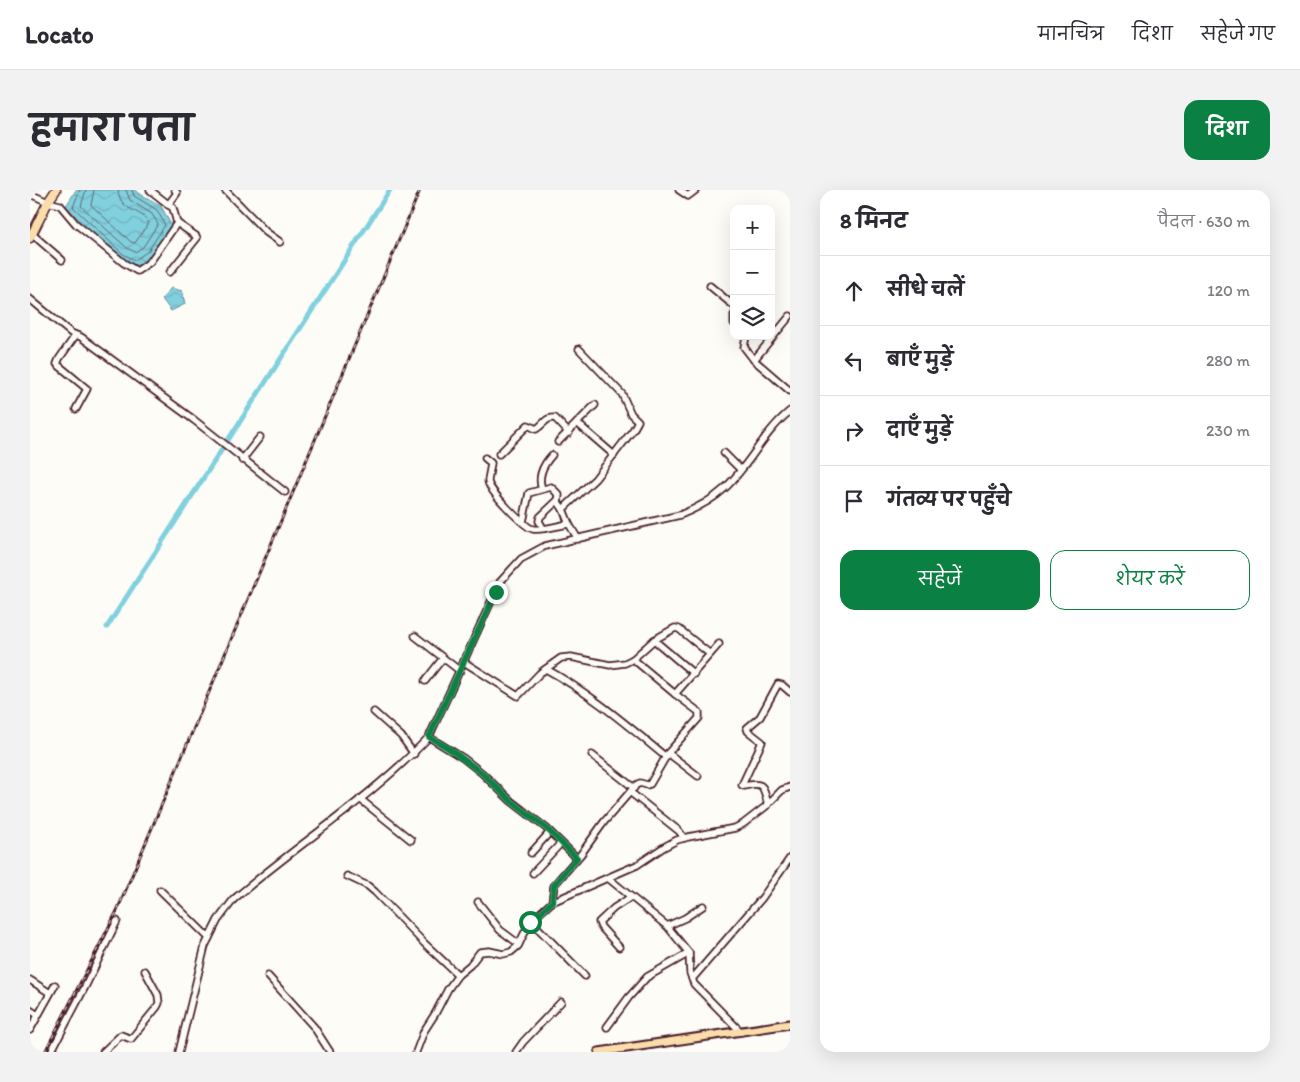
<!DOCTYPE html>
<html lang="hi">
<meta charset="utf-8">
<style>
body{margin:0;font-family:Itim,"Playpen Sans Deva",sans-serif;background:#f2f2f3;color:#2b2b33}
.controls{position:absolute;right:15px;top:15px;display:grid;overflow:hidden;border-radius:10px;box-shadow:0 5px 20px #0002}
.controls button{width:45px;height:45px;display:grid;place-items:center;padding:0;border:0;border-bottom:1px solid #e1e1e2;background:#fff;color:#2b2b33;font:25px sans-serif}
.stop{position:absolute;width:15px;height:15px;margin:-11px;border:4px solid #0b8043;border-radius:50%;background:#fff}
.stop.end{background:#0b8043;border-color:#fff;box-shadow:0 1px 5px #0008}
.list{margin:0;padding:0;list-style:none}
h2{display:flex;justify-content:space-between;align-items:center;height:65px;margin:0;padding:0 20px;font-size:21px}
h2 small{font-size:16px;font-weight:400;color:#7c7c81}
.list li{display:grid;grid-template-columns:32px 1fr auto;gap:15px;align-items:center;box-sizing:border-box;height:70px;padding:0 20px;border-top:1px solid #e1e1e2}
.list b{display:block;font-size:19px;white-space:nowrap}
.list em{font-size:16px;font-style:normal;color:#7c7c81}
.actions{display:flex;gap:10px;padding:15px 20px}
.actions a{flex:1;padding:11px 0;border:1px solid #0b8043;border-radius:15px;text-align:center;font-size:18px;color:#0b8043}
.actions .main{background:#0b8043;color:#fff}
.icon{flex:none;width:28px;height:28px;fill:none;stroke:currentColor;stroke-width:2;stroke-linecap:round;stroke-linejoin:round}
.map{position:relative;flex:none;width:760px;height:862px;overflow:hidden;border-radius:15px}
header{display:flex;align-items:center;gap:30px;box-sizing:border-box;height:70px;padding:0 25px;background:#fff;border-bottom:1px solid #e1e1e2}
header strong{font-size:24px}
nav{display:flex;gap:28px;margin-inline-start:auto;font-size:18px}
.intro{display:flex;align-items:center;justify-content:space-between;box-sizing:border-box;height:120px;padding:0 30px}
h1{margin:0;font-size:35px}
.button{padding:12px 22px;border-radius:15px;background:#0b8043;color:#fff;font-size:18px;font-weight:700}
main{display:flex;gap:30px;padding:0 30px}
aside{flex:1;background:#fff;border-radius:15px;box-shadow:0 5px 20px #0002}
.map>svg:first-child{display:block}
</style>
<header>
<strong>Locato</strong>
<nav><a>मानचित्र</a><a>दिशा</a><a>सहेजे गए</a></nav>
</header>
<div class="intro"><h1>हमारा पता</h1><a class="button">दिशा</a></div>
<main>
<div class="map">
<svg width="760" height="862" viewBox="0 0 760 862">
<defs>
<pattern id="water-waves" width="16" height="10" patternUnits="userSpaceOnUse" patternTransform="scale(1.25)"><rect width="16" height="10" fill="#81d0dd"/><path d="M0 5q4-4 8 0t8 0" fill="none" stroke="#71b2be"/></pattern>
</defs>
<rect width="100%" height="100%" fill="#fdfcf7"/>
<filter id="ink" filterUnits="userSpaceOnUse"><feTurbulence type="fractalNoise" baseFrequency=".02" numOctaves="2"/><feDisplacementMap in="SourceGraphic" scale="10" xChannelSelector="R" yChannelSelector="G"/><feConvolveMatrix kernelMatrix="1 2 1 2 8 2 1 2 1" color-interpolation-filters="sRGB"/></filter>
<g filter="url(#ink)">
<g fill="url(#water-waves)" stroke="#6b8996">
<path d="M46 0H104L131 16 141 35 121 65 106 76C79 62 57 38 36 16Z"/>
<polygon points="141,98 152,101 155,114 141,121 132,109"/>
</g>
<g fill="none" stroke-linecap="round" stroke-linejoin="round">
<g stroke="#606672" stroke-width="1">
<polyline points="50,0 43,17 93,64 105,70 118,61 135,35 127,20 104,6 102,0"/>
<polyline points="56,0 51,16 97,58 105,62 113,57 128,34 122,24 100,10 96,0"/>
<path d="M64 0 61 15 101 52 105 53 119 33C111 18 90 23 88 0"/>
</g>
<polyline stroke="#81d0dd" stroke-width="5" points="77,437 360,0"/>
<g stroke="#4a1f2b" stroke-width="9">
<g id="minor">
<polyline points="195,0 236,42 250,52"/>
<polyline points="649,0 658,6 666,0"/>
<polyline points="0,4 18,12 30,15 46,34 94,73 107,81 120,72 147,33 143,18 120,0"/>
<polyline points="138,15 147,3 145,0"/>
<polyline points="2,44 32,70"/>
<polyline points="140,82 167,48 166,46 147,33"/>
<polyline points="680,96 704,116"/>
<polyline points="0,109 41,143 51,147 164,230 255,302"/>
<polyline points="704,125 704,133"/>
<polyline points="760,126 724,170 760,201"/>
<polyline points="45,146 29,169 27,174 57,199 46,219"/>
<polyline points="716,146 714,157 724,170"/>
<polyline points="547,233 584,265"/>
<polyline points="528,252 565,215"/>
<polyline points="694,263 710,279"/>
<path d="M469 264 498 235 506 239C514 235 515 227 525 228L539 243"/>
<path d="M455 268 461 273C461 275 458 289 458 291 458 300 495 338 503 339 512 341 529 335 539 334"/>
<polyline points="212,270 230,247"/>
<path d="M512 299C507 286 513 275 522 265"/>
<polyline points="493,332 499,303 521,297 529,305 528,312 533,319"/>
<polyline points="513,338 509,331 510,327 528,310"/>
<polyline points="548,349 539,334 533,319 565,289 603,240 608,231 601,224 592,204 549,159"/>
<polyline points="385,446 430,481"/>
<polyline points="624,450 664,484"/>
<polyline points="603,469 645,504 689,454"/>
<polyline points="434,472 488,506 510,483 531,468 541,467 580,475 595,473 603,469 624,450 645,438 649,439 680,464"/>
<path d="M516 479C560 503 598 536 636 567"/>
<polyline points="395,491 413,468"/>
<polyline points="344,522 371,546 384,564"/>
<polyline points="399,547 433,568 452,583 481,611 516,638 547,668"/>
<polyline points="638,563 668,586"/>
<polyline points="562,565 604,598"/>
<polyline points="600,602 649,641 654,648"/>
<polyline points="330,609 381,650"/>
<path d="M738 615C733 597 735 591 714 596L712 595 732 552 718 541 717 538 730 527 748 494 752 495 760 502"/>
<polyline points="501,663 520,642"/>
<polyline points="503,683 531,653"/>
<polyline points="317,686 338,696 345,702 394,753 428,785"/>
<polyline points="578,688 637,736 659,763 660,783 664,794 711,842"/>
<polyline points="130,700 179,748"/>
<polyline points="448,712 470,740 489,754"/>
<polyline points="522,712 524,695 551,664 574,632 606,595 610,593 617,595 620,594 638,563 669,528 669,522 645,504"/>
<polyline points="501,731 555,786"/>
<polyline points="637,736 655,728 673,716"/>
<polyline points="589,757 571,737 569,732 584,718 601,707"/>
<polyline points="238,786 284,837 300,862"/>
<polyline points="662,789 732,708 760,668"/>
<polyline points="0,790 20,803"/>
<polyline points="0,820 8,825"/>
<polyline points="577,837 599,807 617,787 659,763"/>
<polyline points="0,840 25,795"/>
<polyline points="21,862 55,797 87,731"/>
<polyline points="73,862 91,845 101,849 127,817 129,813 128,805 115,781"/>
<path d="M149 862 175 756 188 730 204 709C268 654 341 608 399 547L470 392 491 369 515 356 650 325C665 319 682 310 694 299 719 276 733 243 760 221"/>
<polyline points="386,862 394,841 405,824 418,799 428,785 440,775 450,762 459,761 473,764 481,762 488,756 500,732 522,712 607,675 634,657 647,650 658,647 705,638 713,634 735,617 752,600 760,597"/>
<polyline points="486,862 493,852 531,812"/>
</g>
</g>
<g stroke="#4a1f2b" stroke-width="11">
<polyline id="major" points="569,862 760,834"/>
</g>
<g stroke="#4a1f2b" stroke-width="11">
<polyline id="highway" points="0,48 18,12 26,0"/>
</g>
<use href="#minor" stroke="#fdfcf7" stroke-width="5.5"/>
<use href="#major" stroke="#faddab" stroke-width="7"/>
<use href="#highway" stroke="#faddab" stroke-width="8"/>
<g stroke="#4a1f2b" stroke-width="3">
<polyline id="rail" points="15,862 87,721 390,0"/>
</g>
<use href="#rail" stroke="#fdfcf7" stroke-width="1" stroke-dasharray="4" stroke-linecap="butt"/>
</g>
</g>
<g fill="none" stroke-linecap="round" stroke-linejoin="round" filter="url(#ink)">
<polyline stroke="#0b8043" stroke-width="6" points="466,402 399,547 418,558 452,583 481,611 516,638 547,668 524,695 522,712 500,732"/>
</g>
</svg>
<div class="controls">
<button>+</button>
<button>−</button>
<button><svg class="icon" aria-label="layers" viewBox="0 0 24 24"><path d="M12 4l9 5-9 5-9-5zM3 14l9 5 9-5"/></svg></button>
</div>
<div class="stop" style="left:500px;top:732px"></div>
<div class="stop end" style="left:466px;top:402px"></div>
</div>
<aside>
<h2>8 मिनट<small>पैदल · 630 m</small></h2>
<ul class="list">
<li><svg class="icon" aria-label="ahead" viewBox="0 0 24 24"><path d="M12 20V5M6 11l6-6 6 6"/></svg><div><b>सीधे चलें</b></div><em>120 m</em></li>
<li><svg class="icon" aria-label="left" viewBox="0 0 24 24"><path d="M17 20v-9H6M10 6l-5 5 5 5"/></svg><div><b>बाएँ मुड़ें</b></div><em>280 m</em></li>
<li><svg class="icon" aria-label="right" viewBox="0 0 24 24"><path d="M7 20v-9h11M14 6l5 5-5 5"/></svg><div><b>दाएँ मुड़ें</b></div><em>230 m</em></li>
<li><svg class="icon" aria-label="arrive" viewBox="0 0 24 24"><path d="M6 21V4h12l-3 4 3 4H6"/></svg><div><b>गंतव्य पर पहुँचे</b></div></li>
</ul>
<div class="actions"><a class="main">सहेजें</a><a>शेयर करें</a></div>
</aside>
</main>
